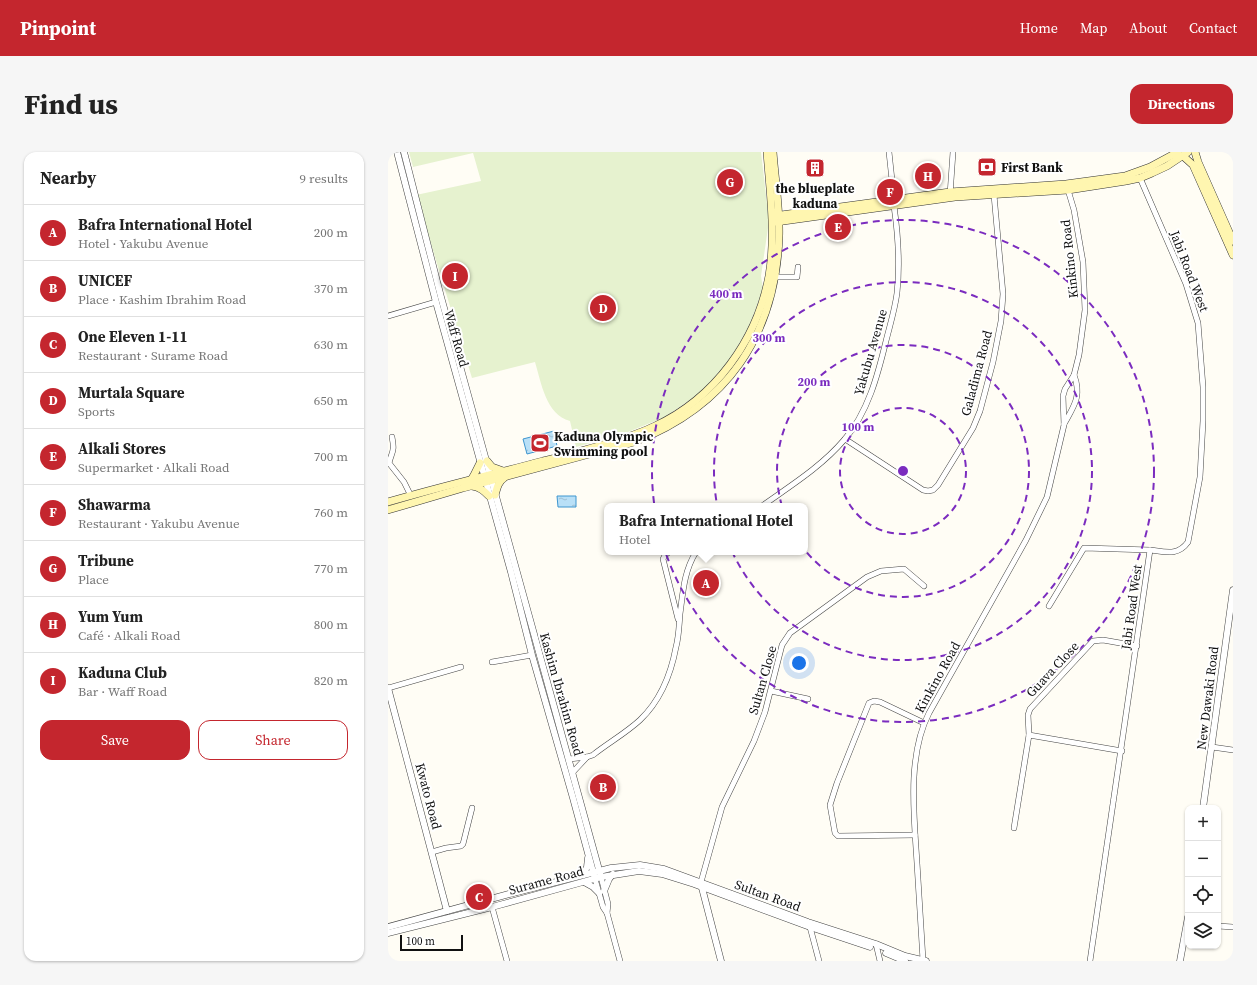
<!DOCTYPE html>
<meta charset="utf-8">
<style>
body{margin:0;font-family:"Source Serif 4",serif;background:#f6f6f6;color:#222}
.controls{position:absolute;right:12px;bottom:12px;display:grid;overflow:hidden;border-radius:8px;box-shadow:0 1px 3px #0004}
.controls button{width:36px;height:36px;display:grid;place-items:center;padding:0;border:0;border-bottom:1px solid #e0e0e0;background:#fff;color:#222;font:20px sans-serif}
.scale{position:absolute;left:12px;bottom:10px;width:63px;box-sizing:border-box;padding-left:4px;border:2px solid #111;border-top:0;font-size:11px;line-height:14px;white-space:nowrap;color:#111;-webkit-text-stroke:3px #fff;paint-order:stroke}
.you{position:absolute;left:411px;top:511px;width:14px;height:14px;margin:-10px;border:3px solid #fff;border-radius:50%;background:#1a73e8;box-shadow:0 0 0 6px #1a73e833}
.badge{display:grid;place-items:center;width:26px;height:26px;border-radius:50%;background:#c4262e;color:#fff;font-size:13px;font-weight:700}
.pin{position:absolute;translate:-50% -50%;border:2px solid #fff;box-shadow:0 1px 4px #0006}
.popup{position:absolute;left:216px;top:351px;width:204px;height:52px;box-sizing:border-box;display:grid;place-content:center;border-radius:8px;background:#fff;filter:drop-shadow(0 1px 3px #0005);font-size:13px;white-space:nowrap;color:#767676}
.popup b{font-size:15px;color:#222}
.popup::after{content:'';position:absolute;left:50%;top:100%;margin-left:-8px;border:8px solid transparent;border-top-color:#fff}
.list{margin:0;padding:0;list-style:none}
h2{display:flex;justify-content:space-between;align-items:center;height:52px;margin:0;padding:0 16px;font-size:17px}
h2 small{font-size:13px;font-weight:400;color:#767676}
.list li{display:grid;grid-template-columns:26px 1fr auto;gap:12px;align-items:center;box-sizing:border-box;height:56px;padding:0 16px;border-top:1px solid #e0e0e0}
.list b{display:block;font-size:15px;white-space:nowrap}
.list p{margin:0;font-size:13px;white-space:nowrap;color:#767676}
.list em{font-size:13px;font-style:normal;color:#767676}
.actions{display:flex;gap:8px;padding:12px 16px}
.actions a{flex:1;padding:9px 0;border:1px solid #c4262e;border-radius:12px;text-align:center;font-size:14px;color:#c4262e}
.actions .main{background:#c4262e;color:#fff}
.icon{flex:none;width:22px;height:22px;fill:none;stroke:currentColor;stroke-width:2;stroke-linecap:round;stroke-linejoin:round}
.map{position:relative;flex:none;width:845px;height:809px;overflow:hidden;border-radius:12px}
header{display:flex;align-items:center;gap:24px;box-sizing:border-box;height:56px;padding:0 20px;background:#c4262e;color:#fff}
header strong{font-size:19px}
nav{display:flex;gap:22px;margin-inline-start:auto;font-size:14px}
.intro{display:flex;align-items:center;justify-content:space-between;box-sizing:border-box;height:96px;padding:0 24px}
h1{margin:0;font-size:28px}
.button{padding:10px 18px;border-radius:12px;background:#c4262e;color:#fff;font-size:14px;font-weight:700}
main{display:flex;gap:24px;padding:0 24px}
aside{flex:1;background:#fff;border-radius:12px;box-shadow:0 1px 3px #0004}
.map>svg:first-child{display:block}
</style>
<header>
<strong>Pinpoint</strong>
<nav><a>Home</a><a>Map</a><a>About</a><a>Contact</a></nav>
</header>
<div class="intro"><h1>Find us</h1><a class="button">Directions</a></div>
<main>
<aside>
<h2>Nearby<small>9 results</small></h2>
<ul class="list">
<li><span class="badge">A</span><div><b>Bafra International Hotel</b><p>Hotel · Yakubu Avenue</p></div><em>200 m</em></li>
<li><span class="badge">B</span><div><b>UNICEF</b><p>Place · Kashim Ibrahim Road</p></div><em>370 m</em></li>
<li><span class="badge">C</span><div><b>One Eleven 1-11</b><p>Restaurant · Surame Road</p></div><em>630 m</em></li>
<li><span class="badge">D</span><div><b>Murtala Square</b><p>Sports</p></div><em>650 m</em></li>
<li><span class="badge">E</span><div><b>Alkali Stores</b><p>Supermarket · Alkali Road</p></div><em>700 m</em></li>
<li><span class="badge">F</span><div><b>Shawarma</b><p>Restaurant · Yakubu Avenue</p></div><em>760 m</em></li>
<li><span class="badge">G</span><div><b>Tribune</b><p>Place</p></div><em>770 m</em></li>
<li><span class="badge">H</span><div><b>Yum Yum</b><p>Café · Alkali Road</p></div><em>800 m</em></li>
<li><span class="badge">I</span><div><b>Kaduna Club</b><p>Bar · Waff Road</p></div><em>820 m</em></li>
</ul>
<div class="actions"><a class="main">Save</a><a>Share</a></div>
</aside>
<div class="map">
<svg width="845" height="809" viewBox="0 0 845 809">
<defs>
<pattern id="water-ripples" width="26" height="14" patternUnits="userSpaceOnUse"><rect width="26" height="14" fill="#b9e0f7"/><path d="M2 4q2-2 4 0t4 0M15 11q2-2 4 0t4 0" fill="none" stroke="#9ebfd3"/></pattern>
</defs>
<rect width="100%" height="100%" fill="#fffdf5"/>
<path fill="#e6f2cf" d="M21 0H373L381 69 373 124 375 137 361 175 341 209 312 241 277 265 235 282 188 295 182 269C158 263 153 230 147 210L84 226 28 43 93 29 85 1 25 15Z"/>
<g fill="url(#water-ripples)" stroke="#3f96cf">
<polygon points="166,279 169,294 139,302 135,287"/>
<polygon points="169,344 188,344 188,355 170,355"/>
</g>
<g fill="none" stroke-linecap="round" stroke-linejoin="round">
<g stroke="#444" stroke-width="6">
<g id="minor">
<polyline points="501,0 506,47"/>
<polyline points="562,43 565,0"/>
<polyline points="388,125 409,125 410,115"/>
<polyline points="0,164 48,150"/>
<path d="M676 272C686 254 694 244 686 223"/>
<path d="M4 285C7 300 4 299 1 311L16 330 23 344"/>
<polyline points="457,287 535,338 540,339 545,338 550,333 585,276 592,259 605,210 613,169 615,142 606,43"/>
<path d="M374 354C402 334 433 315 456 288 480 261 490 222 498 189 502 173 507 157 509 141 512 113 510 82 506 54"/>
<polyline points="281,400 277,403 275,407 290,467"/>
<polyline points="661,454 696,396 762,398"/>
<polyline points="104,510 144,503"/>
<polyline points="0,536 73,515"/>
<polyline points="383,539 420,547"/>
<polyline points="641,583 734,599"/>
<polyline points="824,595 845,598"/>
<path d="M181 607 199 605 205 603C220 591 238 581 252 568 272 549 283 522 288 495 291 484 291 473 292 462 295 440 296 419 308 400"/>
<polyline points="185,620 199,605"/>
<polyline points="626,676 641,583 640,563 642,557 705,489 715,488 749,494"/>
<polyline points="527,683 450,684 447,681 442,653 449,631 481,551 486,549 492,550 536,571"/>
<polyline points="44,700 58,696 73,694 75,692 84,656"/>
<polyline points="213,725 220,752 219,761"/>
<polyline points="207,727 215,755 219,761 232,809"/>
<polyline points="313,730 334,655 366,589 377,560 394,493 402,481 479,425 493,419 516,417 536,434"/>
<polyline points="104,755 119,809"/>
<polyline points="830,774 845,775"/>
<polyline points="422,775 431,809"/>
<polyline points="488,792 492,809"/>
<path d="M535 808C533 776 531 743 529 711 526 663 519 604 541 561L638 388 659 345 676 273 675 244 677 237 686 223 691 203 697 158 695 110 686 58 680 38"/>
<path d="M702 809 762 398C778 400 790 404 800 390L812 325 815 269V235L810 171 798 132 752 26"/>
</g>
</g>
<g stroke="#444" stroke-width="7">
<g id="tertiary">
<polyline points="9,0 48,150 123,420 144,503 185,646 207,727"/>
<polyline points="16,0 53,145 213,725"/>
<polyline points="0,536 59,759"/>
<polyline points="815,656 845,438"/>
<polyline points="195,723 199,715 200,706"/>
<polyline points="196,730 205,735 211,741"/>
<polyline points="313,732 333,809"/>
<polyline points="216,739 221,727 225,722"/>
<polyline points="0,775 121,742 223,716 252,713 276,717 420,770 488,792 517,804 538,809"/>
<polyline points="0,781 104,755 213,725 251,719 274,722 306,732 422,775 482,795"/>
<polyline points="498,801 517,809"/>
<polyline points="792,809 800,765"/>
</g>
</g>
<g stroke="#333" stroke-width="8">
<g id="secondary">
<polyline points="807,0 810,10 845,89"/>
<polyline points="795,4 805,13 845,103"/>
<polyline points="386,64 562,40 678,32 737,24 762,15 790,0"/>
<polyline points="388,70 567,45 680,38 738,29 752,26 764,21 779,14 800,0"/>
<polyline points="99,309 104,315 115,319"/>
<polyline points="83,328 86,323 92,311"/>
<path d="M84 334C92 335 96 339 101 344"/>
<path d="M107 343C109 336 110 330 116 326"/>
<path d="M0 350C51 335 103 323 155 309 177 304 199 297 222 291 237 286 253 281 267 274 327 246 369 188 381 124 388 83 382 40 379 0"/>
<path d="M0 358 75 336 246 290C339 254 387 184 391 85 392 57 387 28 385 0"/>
</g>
</g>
<use href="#minor" stroke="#fff" stroke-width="5"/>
<use href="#tertiary" stroke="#fff" stroke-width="6"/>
<use href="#secondary" stroke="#fff6b0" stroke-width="7"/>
</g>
<g fill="none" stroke="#7b2cbf" stroke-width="2" stroke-dasharray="7 5">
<circle cx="515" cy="319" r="63"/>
<circle cx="515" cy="319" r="126"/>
<circle cx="515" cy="319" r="189"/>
<circle cx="515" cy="319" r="251"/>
</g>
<defs>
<g id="bank-square" transform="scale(1)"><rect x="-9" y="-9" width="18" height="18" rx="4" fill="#c4262e" stroke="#fff"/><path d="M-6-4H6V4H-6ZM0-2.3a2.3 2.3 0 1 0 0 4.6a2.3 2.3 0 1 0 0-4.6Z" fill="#fff"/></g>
<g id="building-square" transform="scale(1)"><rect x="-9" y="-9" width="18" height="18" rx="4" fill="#c4262e" stroke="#fff"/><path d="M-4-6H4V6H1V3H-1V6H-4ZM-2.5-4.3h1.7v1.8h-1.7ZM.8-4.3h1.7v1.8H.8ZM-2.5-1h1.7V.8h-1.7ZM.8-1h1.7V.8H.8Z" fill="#fff"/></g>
<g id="stadium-square" transform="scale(1)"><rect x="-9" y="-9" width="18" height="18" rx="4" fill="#c4262e" stroke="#fff"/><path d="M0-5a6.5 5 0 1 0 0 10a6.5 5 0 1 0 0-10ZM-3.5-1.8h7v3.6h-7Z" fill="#fff"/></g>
</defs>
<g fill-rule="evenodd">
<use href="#bank-square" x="599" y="15"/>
<use href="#building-square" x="427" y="16"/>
<use href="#stadium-square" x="152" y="291"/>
</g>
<g text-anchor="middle" stroke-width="4" stroke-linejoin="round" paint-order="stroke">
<g font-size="13" font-weight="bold" fill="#111" stroke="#fff" text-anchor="start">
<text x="613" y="20">First Bank</text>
<text x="427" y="41" text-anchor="middle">the blueplate<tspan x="427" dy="15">kaduna</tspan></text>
<text x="166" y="289">Kaduna Olympic<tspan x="166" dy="15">Swimming pool</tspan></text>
</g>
<g font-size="13" fill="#111" stroke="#fff">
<text transform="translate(681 107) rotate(-96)" y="5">Kinkino Road</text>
<text transform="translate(802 119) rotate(69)" y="5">Jabi Road West</text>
<text transform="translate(69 186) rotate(74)" y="5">Waff Road</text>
<text transform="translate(482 200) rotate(-74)" y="5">Yakubu Avenue</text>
<text transform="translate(588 221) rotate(-75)" y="5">Galadima Road</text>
<text transform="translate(743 455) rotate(-82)" y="5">Jabi Road West</text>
<text transform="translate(664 517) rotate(-47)" y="5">Guava Close</text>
<text transform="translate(549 525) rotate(-61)" y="5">Kinkino Road</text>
<text transform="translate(374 528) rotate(-74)" y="5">Sultan Close</text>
<text transform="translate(174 542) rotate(74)" y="5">Kashim Ibrahim Road</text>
<text transform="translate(819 546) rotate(-83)" y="5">New Dawaki Road</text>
<text transform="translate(41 644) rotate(75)" y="5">Kwato Road</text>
<text transform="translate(158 728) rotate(-15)" y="5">Surame Road</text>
<text transform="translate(380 743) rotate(20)" y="5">Sultan Road</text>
</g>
</g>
<circle cx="515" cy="319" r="6" fill="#7b2cbf" stroke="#fff" stroke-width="2"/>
<g font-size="12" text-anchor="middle" font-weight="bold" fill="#7b2cbf" stroke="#fff" stroke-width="4" stroke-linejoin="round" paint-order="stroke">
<text x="338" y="146">400 m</text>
<text x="381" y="190">300 m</text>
<text x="426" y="234">200 m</text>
<text x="470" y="279">100 m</text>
</g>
</svg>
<div class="controls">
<button>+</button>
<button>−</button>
<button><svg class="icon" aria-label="locate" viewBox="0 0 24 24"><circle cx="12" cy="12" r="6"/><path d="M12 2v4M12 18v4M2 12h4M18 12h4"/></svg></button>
<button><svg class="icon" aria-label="layers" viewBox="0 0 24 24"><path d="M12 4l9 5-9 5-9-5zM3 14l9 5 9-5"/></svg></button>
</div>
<div class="scale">100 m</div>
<div class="you"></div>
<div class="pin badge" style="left:318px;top:431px">A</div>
<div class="popup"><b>Bafra International Hotel</b>Hotel</div>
<div class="pin badge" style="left:215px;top:635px">B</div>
<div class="pin badge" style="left:91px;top:745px">C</div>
<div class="pin badge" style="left:215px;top:156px">D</div>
<div class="pin badge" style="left:450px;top:75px">E</div>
<div class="pin badge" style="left:502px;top:40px">F</div>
<div class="pin badge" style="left:342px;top:30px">G</div>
<div class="pin badge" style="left:540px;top:24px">H</div>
<div class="pin badge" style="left:67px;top:124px">I</div>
</div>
</main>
